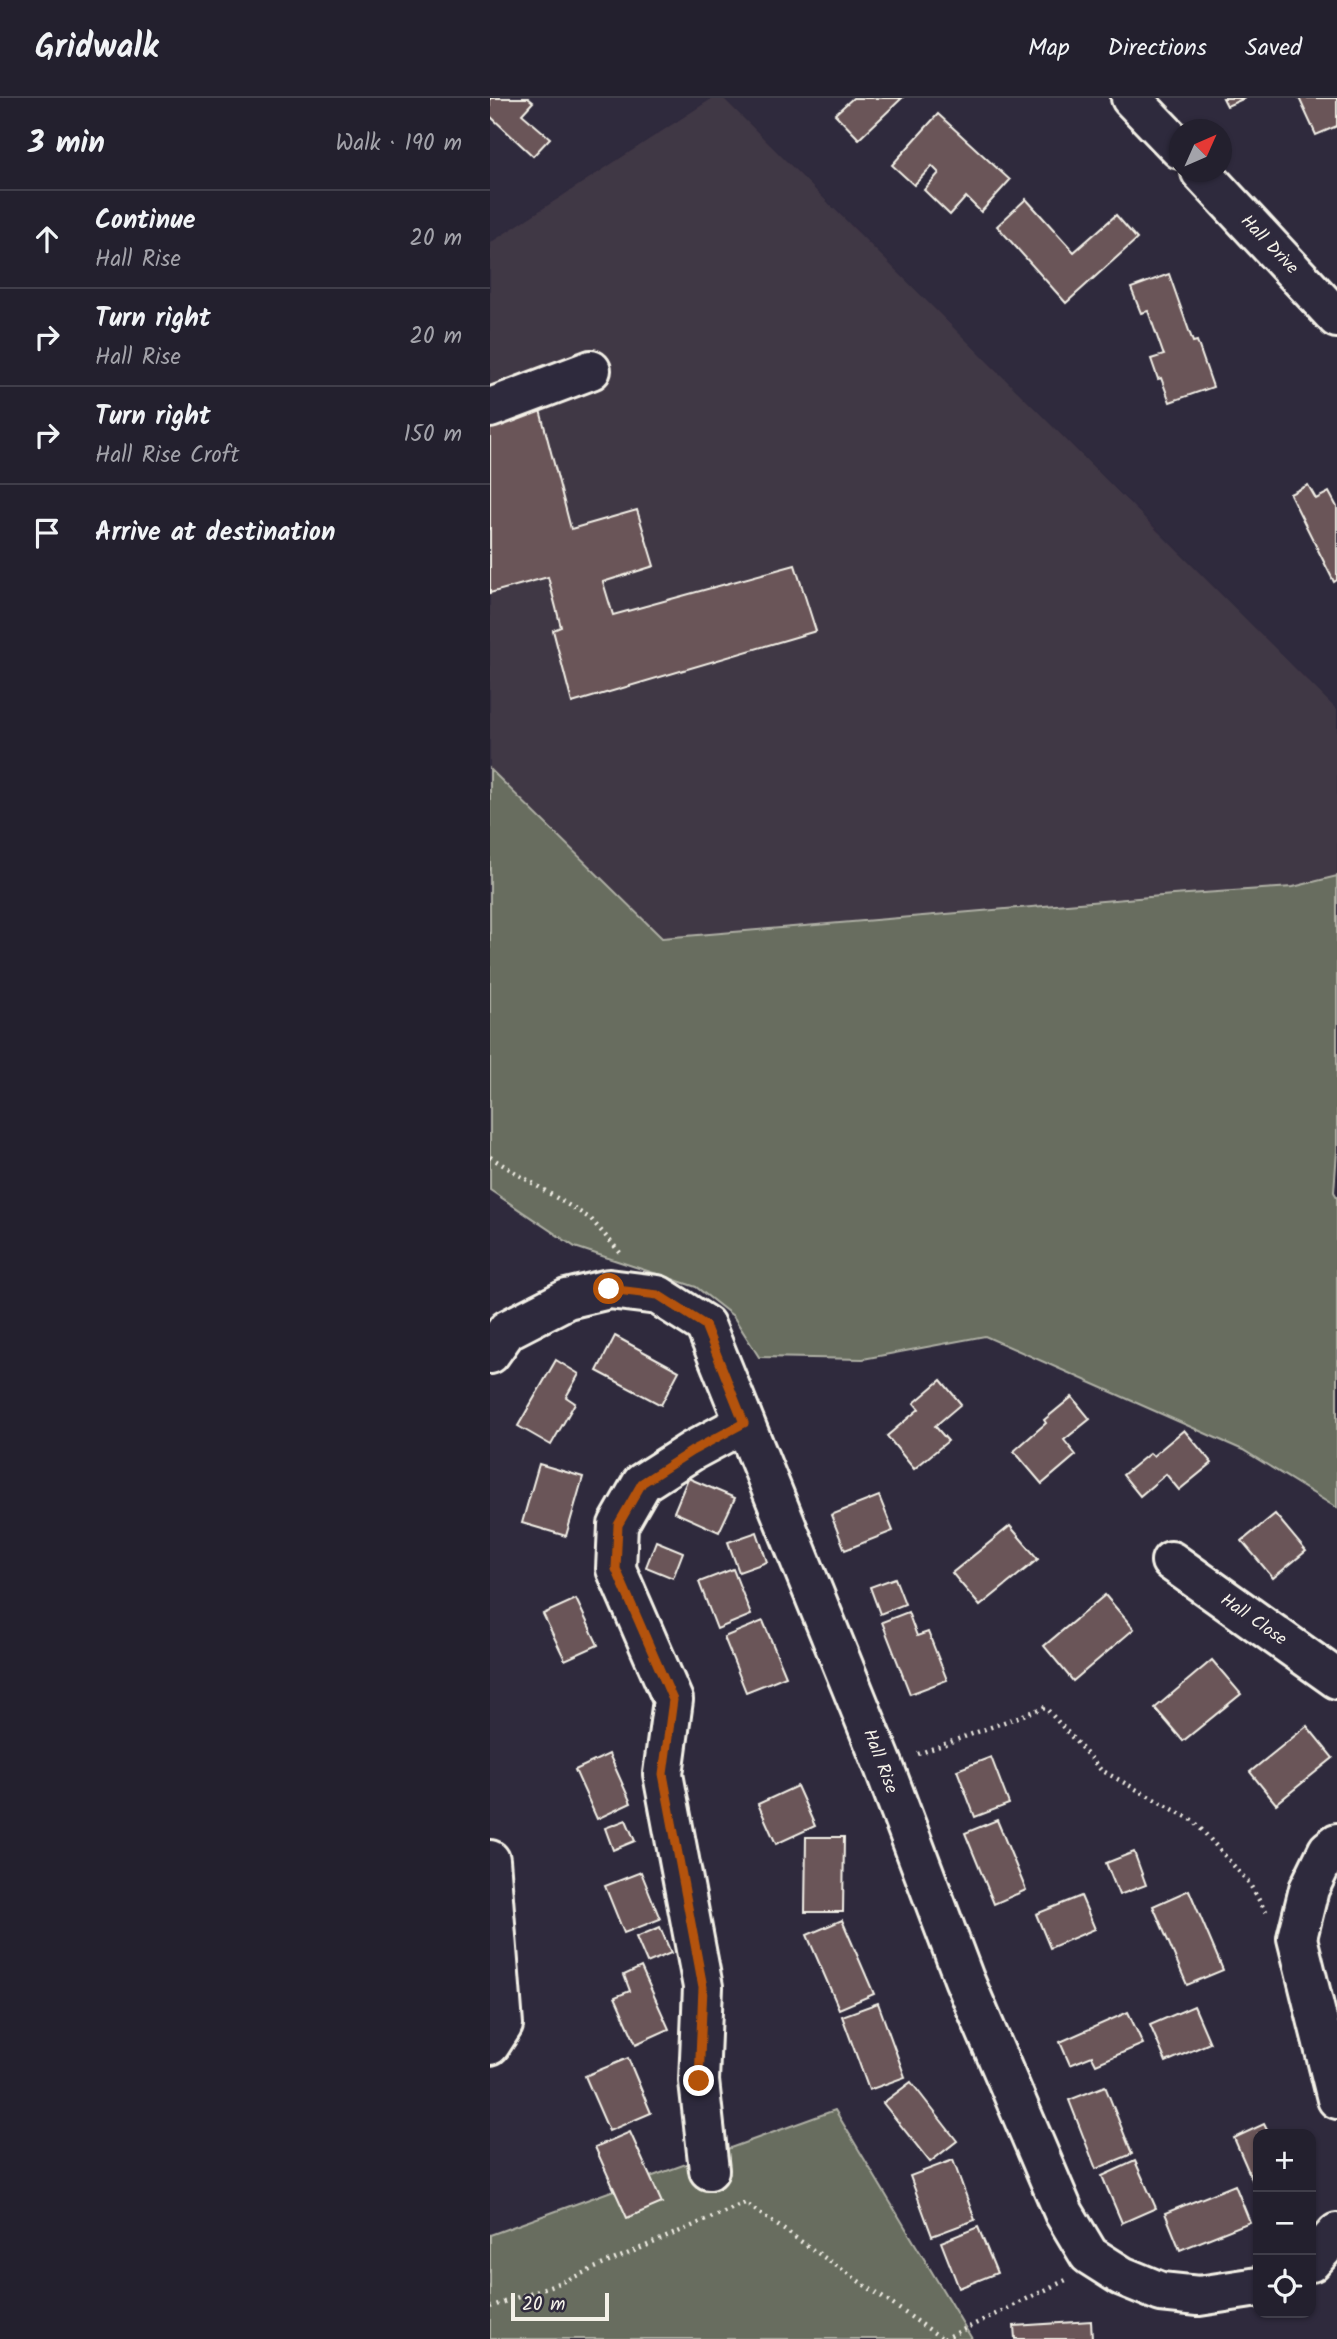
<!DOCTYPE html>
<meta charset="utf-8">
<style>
body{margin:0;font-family:Kalam,sans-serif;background:#2b2836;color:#f1f3f6}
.controls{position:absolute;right:21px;bottom:21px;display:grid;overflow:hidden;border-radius:14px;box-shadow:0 2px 5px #0004}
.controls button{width:63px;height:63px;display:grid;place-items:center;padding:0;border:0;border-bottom:2px solid #403e4a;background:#23202e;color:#f1f3f6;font:35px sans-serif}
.compass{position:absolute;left:679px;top:21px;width:63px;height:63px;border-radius:50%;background:#23202e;box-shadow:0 2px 5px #0004;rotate:45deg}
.scale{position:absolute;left:21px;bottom:18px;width:98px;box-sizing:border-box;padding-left:7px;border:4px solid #f4f1e8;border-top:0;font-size:19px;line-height:24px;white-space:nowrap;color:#f4f1e8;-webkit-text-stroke:5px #2f2a3d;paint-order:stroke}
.stop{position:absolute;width:21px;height:21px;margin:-16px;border:5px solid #b45309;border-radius:50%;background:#fff}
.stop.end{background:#b45309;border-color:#fff;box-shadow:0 2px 7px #0008}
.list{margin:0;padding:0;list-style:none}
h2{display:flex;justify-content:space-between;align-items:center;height:91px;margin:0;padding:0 28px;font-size:30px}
h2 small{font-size:23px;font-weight:400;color:#a3a3aa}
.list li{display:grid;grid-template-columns:46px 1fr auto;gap:21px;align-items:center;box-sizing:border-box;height:98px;padding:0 28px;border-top:2px solid #403e4a}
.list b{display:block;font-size:26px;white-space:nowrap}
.list p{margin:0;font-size:23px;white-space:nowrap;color:#a3a3aa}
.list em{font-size:23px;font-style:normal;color:#a3a3aa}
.icon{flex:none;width:38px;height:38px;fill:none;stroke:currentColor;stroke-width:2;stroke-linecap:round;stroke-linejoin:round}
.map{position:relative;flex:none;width:847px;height:2241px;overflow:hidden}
header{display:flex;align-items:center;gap:42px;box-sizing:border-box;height:98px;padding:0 35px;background:#23202e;border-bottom:2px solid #403e4a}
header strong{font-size:33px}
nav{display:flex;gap:38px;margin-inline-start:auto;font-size:24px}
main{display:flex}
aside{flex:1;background:#23202e}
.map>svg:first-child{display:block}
</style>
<header>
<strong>Gridwalk</strong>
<nav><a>Map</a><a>Directions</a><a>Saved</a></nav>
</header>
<main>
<aside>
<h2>3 min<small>Walk · 190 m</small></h2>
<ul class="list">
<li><svg class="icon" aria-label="ahead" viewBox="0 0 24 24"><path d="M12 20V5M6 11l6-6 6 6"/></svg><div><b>Continue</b><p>Hall Rise</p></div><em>20 m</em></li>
<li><svg class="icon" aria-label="right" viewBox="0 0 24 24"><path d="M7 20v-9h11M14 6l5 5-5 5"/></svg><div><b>Turn right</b><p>Hall Rise</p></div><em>20 m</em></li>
<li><svg class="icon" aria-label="right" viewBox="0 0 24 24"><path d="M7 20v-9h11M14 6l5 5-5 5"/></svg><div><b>Turn right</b><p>Hall Rise Croft</p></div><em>150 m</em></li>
<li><svg class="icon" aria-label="arrive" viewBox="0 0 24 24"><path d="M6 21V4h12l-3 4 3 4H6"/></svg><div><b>Arrive at destination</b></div></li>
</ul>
</aside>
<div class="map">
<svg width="847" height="2241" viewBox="0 0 847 2241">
<rect width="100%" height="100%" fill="#2f2a3d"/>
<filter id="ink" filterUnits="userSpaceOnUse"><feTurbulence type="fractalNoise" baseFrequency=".0143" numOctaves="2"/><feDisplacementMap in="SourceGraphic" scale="14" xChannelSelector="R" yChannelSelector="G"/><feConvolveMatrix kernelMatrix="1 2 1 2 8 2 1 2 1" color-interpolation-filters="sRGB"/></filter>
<g filter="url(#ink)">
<polygon fill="#413745" points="223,0 233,0 847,612 847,778 803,789 683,797 172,840 0,671 0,145"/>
<g fill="#676d5f" stroke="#aeafa4" stroke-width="2">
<polygon points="0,671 172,840 683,797 803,789 847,778 847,1053 844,1094 847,1099 847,1410 753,1352 495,1238 373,1261 269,1259 243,1218 206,1189 85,1149 0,1092"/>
<polygon points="345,2012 482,2241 0,2241 0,2137"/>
</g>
<g fill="#6a5559" stroke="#f4f1e8" stroke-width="2">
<polygon points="0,0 38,0 43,4 32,16 60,40 43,58 0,18"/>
<polygon points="363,0 412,0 369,41 345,16"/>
<polygon points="733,0 755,0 737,8"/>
<polygon points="809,0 847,0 847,28 826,37"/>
<polygon points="448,16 520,82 491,114 476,99 460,117 434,92 449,75 442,68 424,87 402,67"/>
<polygon points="536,101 584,154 626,117 647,141 576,205 507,128"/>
<polygon points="679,176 703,244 707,243 723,289 680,304 671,280 668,281 661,261 674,257 673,255 658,213 651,215 641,190"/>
<polygon points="49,308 81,431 147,412 164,468 113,484 123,517 305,467 326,533 82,605 63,532 71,529 58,479 0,495 0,330"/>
<polygon points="818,387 826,401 839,394 847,409 847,482 844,484 800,396"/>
<polygon points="125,1238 189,1273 171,1307 107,1273"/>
<polygon points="66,1262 89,1276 76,1299 85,1305 61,1347 28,1328"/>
<polygon points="451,1282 471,1306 445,1328 458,1343 424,1371 397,1338 429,1311 424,1305"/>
<polygon points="582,1299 600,1321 574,1342 586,1357 552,1386 524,1353 556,1325 554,1322"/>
<polygon points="694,1332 722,1365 689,1392 676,1376 650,1398 633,1377 660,1355 663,1358"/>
<polygon points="49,1366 93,1379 76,1438 32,1425"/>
<polygon points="198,1380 245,1400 229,1434 184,1414"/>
<polygon points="389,1398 403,1433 355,1452 341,1417"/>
<polygon points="785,1416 816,1453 783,1480 752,1443"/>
<polygon points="520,1428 548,1461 490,1508 462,1475"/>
<polygon points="267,1434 277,1464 249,1474 238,1444"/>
<polygon points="166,1443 193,1454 183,1480 156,1469"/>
<polygon points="243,1471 261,1517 227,1531 209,1484"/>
<polygon points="405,1480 415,1506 390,1516 380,1489"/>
<polygon points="615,1497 644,1531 583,1583 554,1548"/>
<polygon points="86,1501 108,1547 75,1562 53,1516"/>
<polygon points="418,1514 427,1538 438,1534 457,1582 420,1596 392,1524"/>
<polygon points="273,1523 296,1578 256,1594 234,1539"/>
<polygon points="722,1562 751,1596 693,1643 665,1610"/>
<polygon points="817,1628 843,1660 786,1706 760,1674"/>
<polygon points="119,1656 141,1705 107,1721 85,1672"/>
<polygon points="501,1659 519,1706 485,1719 467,1672"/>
<polygon points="307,1688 325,1728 286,1746 268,1706"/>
<polygon points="136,1722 145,1743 123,1752 115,1730"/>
<polygon points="507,1722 536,1792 504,1806 475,1735"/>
<polygon points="316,1739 354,1739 353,1814 315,1814"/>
<polygon points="644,1754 656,1787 629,1797 616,1765"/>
<polygon points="151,1774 170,1821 134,1835 115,1788"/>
<polygon points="699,1792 733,1872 697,1887 663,1808"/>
<polygon points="591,1798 605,1831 560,1850 546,1816"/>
<polygon points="352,1822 384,1896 349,1911 317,1837"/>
<polygon points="170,1829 181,1855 157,1865 146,1839"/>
<polygon points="151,1869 179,1931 146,1946 125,1899 140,1893 134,1877"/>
<polygon points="388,1905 415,1979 379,1992 352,1918"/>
<polygon points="704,1908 720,1945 676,1964 660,1927"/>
<polygon points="638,1914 653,1946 606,1966 602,1958 580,1967 570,1944"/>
<polygon points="138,1960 161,2015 119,2033 95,1978"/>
<polygon points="421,1984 467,2043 440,2064 393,2005"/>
<polygon points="615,1988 642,2056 606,2071 579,2002"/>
<polygon points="774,2026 779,2036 768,2036 768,2095 744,2040"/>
<polygon points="140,2034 172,2105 137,2120 105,2049"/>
<polygon points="463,2062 485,2122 442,2138 420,2078"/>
<polygon points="645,2063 666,2110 632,2125 612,2078"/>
<polygon points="745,2087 760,2124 690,2152 675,2115"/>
<polygon points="488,2129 507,2175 469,2190 451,2144"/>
<polygon points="601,2223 602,2241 525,2241 524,2228"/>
</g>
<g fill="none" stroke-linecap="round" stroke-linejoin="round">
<g stroke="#f4f1e8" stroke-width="44">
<g id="minor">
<polyline points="641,0 690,51"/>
<polyline points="711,74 847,220"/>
<polyline points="0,310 101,272"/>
<polyline points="0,1256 17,1232 77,1201 119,1191 168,1197 215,1227 394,1669 474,1881 574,2115 599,2157 632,2178 671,2194 709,2198 768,2189"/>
<polyline points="681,1463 847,1581"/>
<polyline points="847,1745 838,1752 819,1791 807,1840 847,2001"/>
<polyline points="0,1762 13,1927 0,1947"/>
<polyline points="219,2072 209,1983 213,1889 173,1676 183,1602 126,1471 128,1427 152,1385 202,1353 254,1325"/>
<polyline points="821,2164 847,2135"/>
</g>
</g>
<g stroke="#f4f1e8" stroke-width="4.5" stroke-dasharray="2 5" stroke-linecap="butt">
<polyline points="0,1059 101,1121 133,1158"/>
<polyline points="428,1656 555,1609 611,1672 704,1723 759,1785 776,1814"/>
<polyline points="0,2209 77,2182 255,2105 453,2241"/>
<polyline points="454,2241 576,2182"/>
</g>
<use href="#minor" stroke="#2f2a3d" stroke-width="38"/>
</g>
</g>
<g fill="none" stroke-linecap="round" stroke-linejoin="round" filter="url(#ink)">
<polyline stroke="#b45309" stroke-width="9" points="119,1191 168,1197 215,1227 254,1325 202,1353 152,1385 128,1427 126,1471 183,1602 173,1676 213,1889 209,1983"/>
</g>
<g text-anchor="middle" stroke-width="7" stroke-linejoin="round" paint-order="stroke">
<g font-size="18" fill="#f4f1e8" stroke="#2f2a3d">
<text transform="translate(780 146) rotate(46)" y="6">Hall Drive</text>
<text transform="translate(764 1521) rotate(35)" y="6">Hall Close</text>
<text transform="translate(391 1663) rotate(69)" y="6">Hall Rise</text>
</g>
</g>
</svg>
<div class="controls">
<button>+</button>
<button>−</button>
<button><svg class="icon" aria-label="locate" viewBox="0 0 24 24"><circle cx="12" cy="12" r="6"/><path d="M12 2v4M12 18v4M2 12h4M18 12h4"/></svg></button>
</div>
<svg class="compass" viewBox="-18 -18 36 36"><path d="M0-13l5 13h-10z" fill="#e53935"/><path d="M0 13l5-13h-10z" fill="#a3a3aa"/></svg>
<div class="scale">20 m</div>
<div class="stop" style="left:119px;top:1191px"></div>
<div class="stop end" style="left:209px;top:1983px"></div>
</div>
</main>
